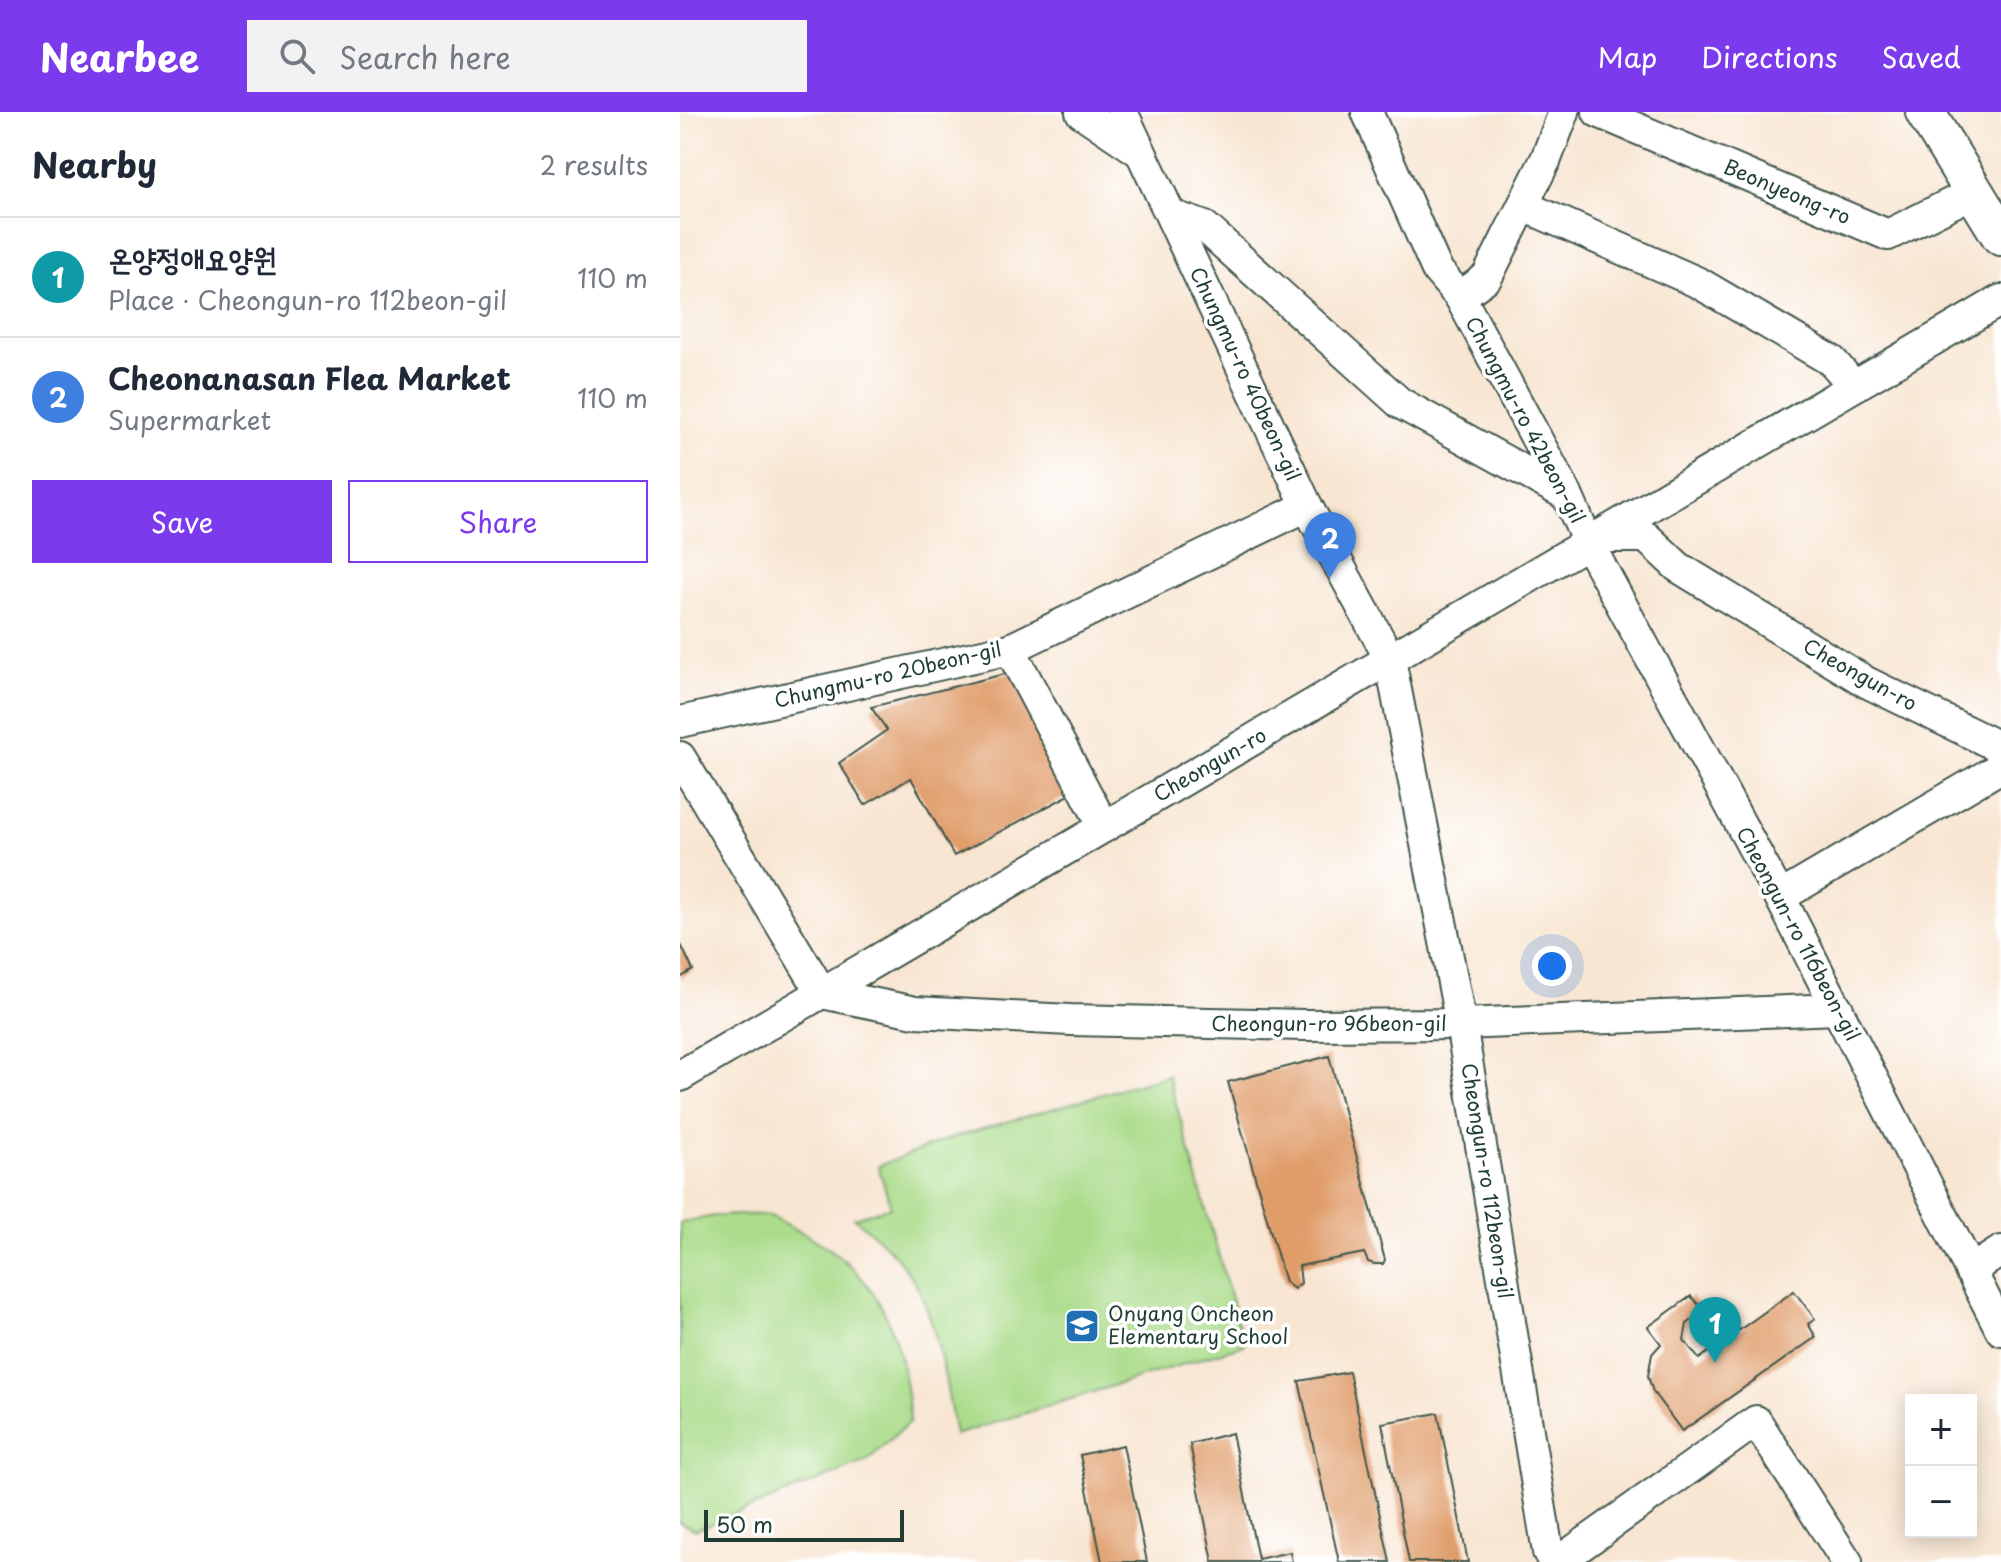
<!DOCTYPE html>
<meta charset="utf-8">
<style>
body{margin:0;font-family:"Playpen Sans","Poor Story",sans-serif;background:#f2f2f3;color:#1f2937}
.controls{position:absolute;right:24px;bottom:24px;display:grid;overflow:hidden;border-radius:0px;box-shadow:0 4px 20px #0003}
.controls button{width:72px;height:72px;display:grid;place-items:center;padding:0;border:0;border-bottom:2px solid #e0e1e3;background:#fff;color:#1f2937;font:40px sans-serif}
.scale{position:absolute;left:24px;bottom:20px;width:200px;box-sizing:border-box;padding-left:8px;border:4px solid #1f3d34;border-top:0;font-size:22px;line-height:28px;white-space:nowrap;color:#1f3d34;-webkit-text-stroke:6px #fff;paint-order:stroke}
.you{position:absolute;left:872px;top:854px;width:28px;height:28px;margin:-20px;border:6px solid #fff;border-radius:50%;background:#1a73e8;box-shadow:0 0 0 12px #1a73e833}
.badge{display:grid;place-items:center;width:52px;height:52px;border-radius:50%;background:#7c3aed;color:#fff;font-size:26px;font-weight:700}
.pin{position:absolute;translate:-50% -66px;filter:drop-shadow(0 2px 4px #0008)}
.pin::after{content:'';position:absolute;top:42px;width:28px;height:24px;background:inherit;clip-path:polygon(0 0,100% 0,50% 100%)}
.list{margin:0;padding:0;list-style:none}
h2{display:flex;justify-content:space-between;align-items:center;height:104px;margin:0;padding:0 32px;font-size:34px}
h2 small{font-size:26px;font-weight:400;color:#747a83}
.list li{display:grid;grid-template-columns:52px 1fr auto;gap:24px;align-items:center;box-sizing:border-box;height:120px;padding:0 32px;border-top:2px solid #e0e1e3}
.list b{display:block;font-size:30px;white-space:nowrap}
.list p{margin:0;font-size:26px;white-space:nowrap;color:#747a83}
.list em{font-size:26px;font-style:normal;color:#747a83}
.actions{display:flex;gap:16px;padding:24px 32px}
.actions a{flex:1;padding:18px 0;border:2px solid #7c3aed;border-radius:0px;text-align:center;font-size:28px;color:#7c3aed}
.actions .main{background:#7c3aed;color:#fff}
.icon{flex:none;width:44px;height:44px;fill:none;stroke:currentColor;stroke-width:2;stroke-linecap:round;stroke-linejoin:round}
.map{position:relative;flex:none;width:1321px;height:1450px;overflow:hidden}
header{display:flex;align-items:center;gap:48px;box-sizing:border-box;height:112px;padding:0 40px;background:#7c3aed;color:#fff}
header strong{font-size:38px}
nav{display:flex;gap:44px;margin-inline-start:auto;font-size:28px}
.search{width:560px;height:72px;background:#f2f2f3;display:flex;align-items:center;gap:20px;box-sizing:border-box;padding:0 28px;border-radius:0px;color:#747a83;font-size:30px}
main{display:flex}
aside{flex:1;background:#fff}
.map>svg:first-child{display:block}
</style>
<header>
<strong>Nearbee</strong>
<div class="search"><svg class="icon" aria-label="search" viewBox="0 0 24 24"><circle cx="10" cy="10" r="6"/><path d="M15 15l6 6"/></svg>Search here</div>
<nav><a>Map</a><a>Directions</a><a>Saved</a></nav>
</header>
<main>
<aside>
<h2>Nearby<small>2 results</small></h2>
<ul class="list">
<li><span class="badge" style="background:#0f9aa8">1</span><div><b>온양정애요양원</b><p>Place · Cheongun-ro 112beon-gil</p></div><em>110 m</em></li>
<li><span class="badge" style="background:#3f7fe0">2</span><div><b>Cheonanasan Flea Market</b><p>Supermarket</p></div><em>110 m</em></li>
</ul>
<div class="actions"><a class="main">Save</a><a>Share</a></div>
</aside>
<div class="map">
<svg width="1321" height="1450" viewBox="0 0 1321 1450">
<rect width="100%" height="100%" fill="#fff"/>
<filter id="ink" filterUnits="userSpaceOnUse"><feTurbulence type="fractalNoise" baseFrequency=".0125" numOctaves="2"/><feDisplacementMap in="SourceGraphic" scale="16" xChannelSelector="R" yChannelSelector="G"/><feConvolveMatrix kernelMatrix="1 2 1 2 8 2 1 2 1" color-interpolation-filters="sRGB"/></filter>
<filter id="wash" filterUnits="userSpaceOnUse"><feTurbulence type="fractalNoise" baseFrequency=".006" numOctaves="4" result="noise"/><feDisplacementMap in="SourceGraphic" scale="32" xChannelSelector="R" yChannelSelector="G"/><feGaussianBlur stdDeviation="1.8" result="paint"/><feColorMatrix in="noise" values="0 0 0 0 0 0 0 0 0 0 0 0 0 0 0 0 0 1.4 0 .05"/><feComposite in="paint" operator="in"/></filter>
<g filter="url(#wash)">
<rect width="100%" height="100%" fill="#f8e6d3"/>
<g fill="#aadc8a" stroke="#648c5f" stroke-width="2">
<path d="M488 963 564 1233 275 1323C267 1276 257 1203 230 1163 215 1140 195 1123 174 1106L211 1095 198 1054 268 1027Z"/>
<path d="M34 1104C51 1104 74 1100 90 1104 101 1108 112 1116 123 1121 202 1161 223 1226 230 1309L187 1349 16 1418 0 1411V1111Z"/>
</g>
<g id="blocks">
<g fill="#e09d6b">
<polygon points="333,560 395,680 274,744 231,666 185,693 159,651 207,618 191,595"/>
<polygon points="0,831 13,858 0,866"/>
<polygon points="649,944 705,1148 703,1152 694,1152 688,1150 684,1141 619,1154 621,1171 614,1177 605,1170 548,970"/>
<polygon points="1114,1179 1135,1207 1128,1212 1136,1225 1002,1319 973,1280 968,1264 972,1242 981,1232 968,1215 1011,1184 1024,1199 1007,1212 1004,1228 1019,1247"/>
<polygon points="669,1260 710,1450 659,1450 619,1269"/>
<polygon points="758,1301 788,1450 729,1450 702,1311"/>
<polygon points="552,1321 578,1447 610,1440 612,1450 533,1450 510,1332"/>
<polygon points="443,1333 467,1450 422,1450 400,1343"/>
</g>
</g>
</g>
<g filter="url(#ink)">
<use href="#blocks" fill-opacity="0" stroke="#40564c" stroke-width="2"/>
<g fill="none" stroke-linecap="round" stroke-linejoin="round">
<g stroke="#40564c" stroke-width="34">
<g id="minor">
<polyline points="401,0 460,40"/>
<polyline points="442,0 627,394 710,547 781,912 868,1440 874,1450"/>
<polyline points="687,0 757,158 780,185 887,383 908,431 1100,785 1321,1218"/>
<polyline points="918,0 1208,123 1294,80"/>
<polyline points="844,94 1019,171 1152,249 1174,274"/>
<polyline points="491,103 525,115 720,291 887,383"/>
<polyline points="780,185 807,165 866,47 884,0"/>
<polyline points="918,425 966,425 998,455 1186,570 1321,636"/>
<polyline points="330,537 424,715"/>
<polyline points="0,610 330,537 627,394"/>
<polyline points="0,645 142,881 235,900 390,908 624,913 781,912 1158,897"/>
<polyline points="1100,785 1321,655"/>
<polyline points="0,964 1321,188"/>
<polyline points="1290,1159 1321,1139"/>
<polyline points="878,1450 1076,1309 1167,1450"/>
</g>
</g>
<g stroke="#40564c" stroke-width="42">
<polyline id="tertiary" points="1245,0 1321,124"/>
</g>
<use href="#minor" stroke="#fff" stroke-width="30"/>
<use href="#tertiary" stroke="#fff" stroke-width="38"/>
</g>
</g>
<defs>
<g id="school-square" transform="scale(1.8)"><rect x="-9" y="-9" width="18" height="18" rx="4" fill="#1f6fb2" stroke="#fff"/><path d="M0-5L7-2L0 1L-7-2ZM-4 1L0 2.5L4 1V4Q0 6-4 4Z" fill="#fff"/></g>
</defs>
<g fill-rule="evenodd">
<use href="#school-square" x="402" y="1214"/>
</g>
<g text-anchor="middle" stroke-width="7" stroke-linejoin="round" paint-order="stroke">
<g font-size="20" fill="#1f3d34" stroke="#fff">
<text transform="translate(1107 80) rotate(23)" y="7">Beonyeong-ro</text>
<text transform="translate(565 262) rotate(65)" y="7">Chungmu-ro 40beon-gil</text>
<text transform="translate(845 308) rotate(62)" y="7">Chungmu-ro 42beon-gil</text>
<text transform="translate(208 563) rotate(-13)" y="7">Chungmu-ro 20beon-gil</text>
<text transform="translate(1180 563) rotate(29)" y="7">Cheongun-ro</text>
<text transform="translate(530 653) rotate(-30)" y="7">Cheongun-ro</text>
<text transform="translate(1118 822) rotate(62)" y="7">Cheongun-ro 116beon-gil</text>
<text x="649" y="919">Cheongun-ro 96beon-gil</text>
<text transform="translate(807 1069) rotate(81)" y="7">Cheongun-ro 112beon-gil</text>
</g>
<g font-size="20" fill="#1f3d34" stroke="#fff" text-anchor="start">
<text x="428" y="1209">Onyang Oncheon<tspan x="428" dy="23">Elementary School</tspan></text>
</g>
</g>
</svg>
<div class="controls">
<button>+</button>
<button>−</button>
</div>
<div class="scale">50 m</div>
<div class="you"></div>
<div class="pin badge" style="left:1035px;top:1251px;background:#0f9aa8">1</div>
<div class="pin badge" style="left:650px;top:466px;background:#3f7fe0">2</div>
</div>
</main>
